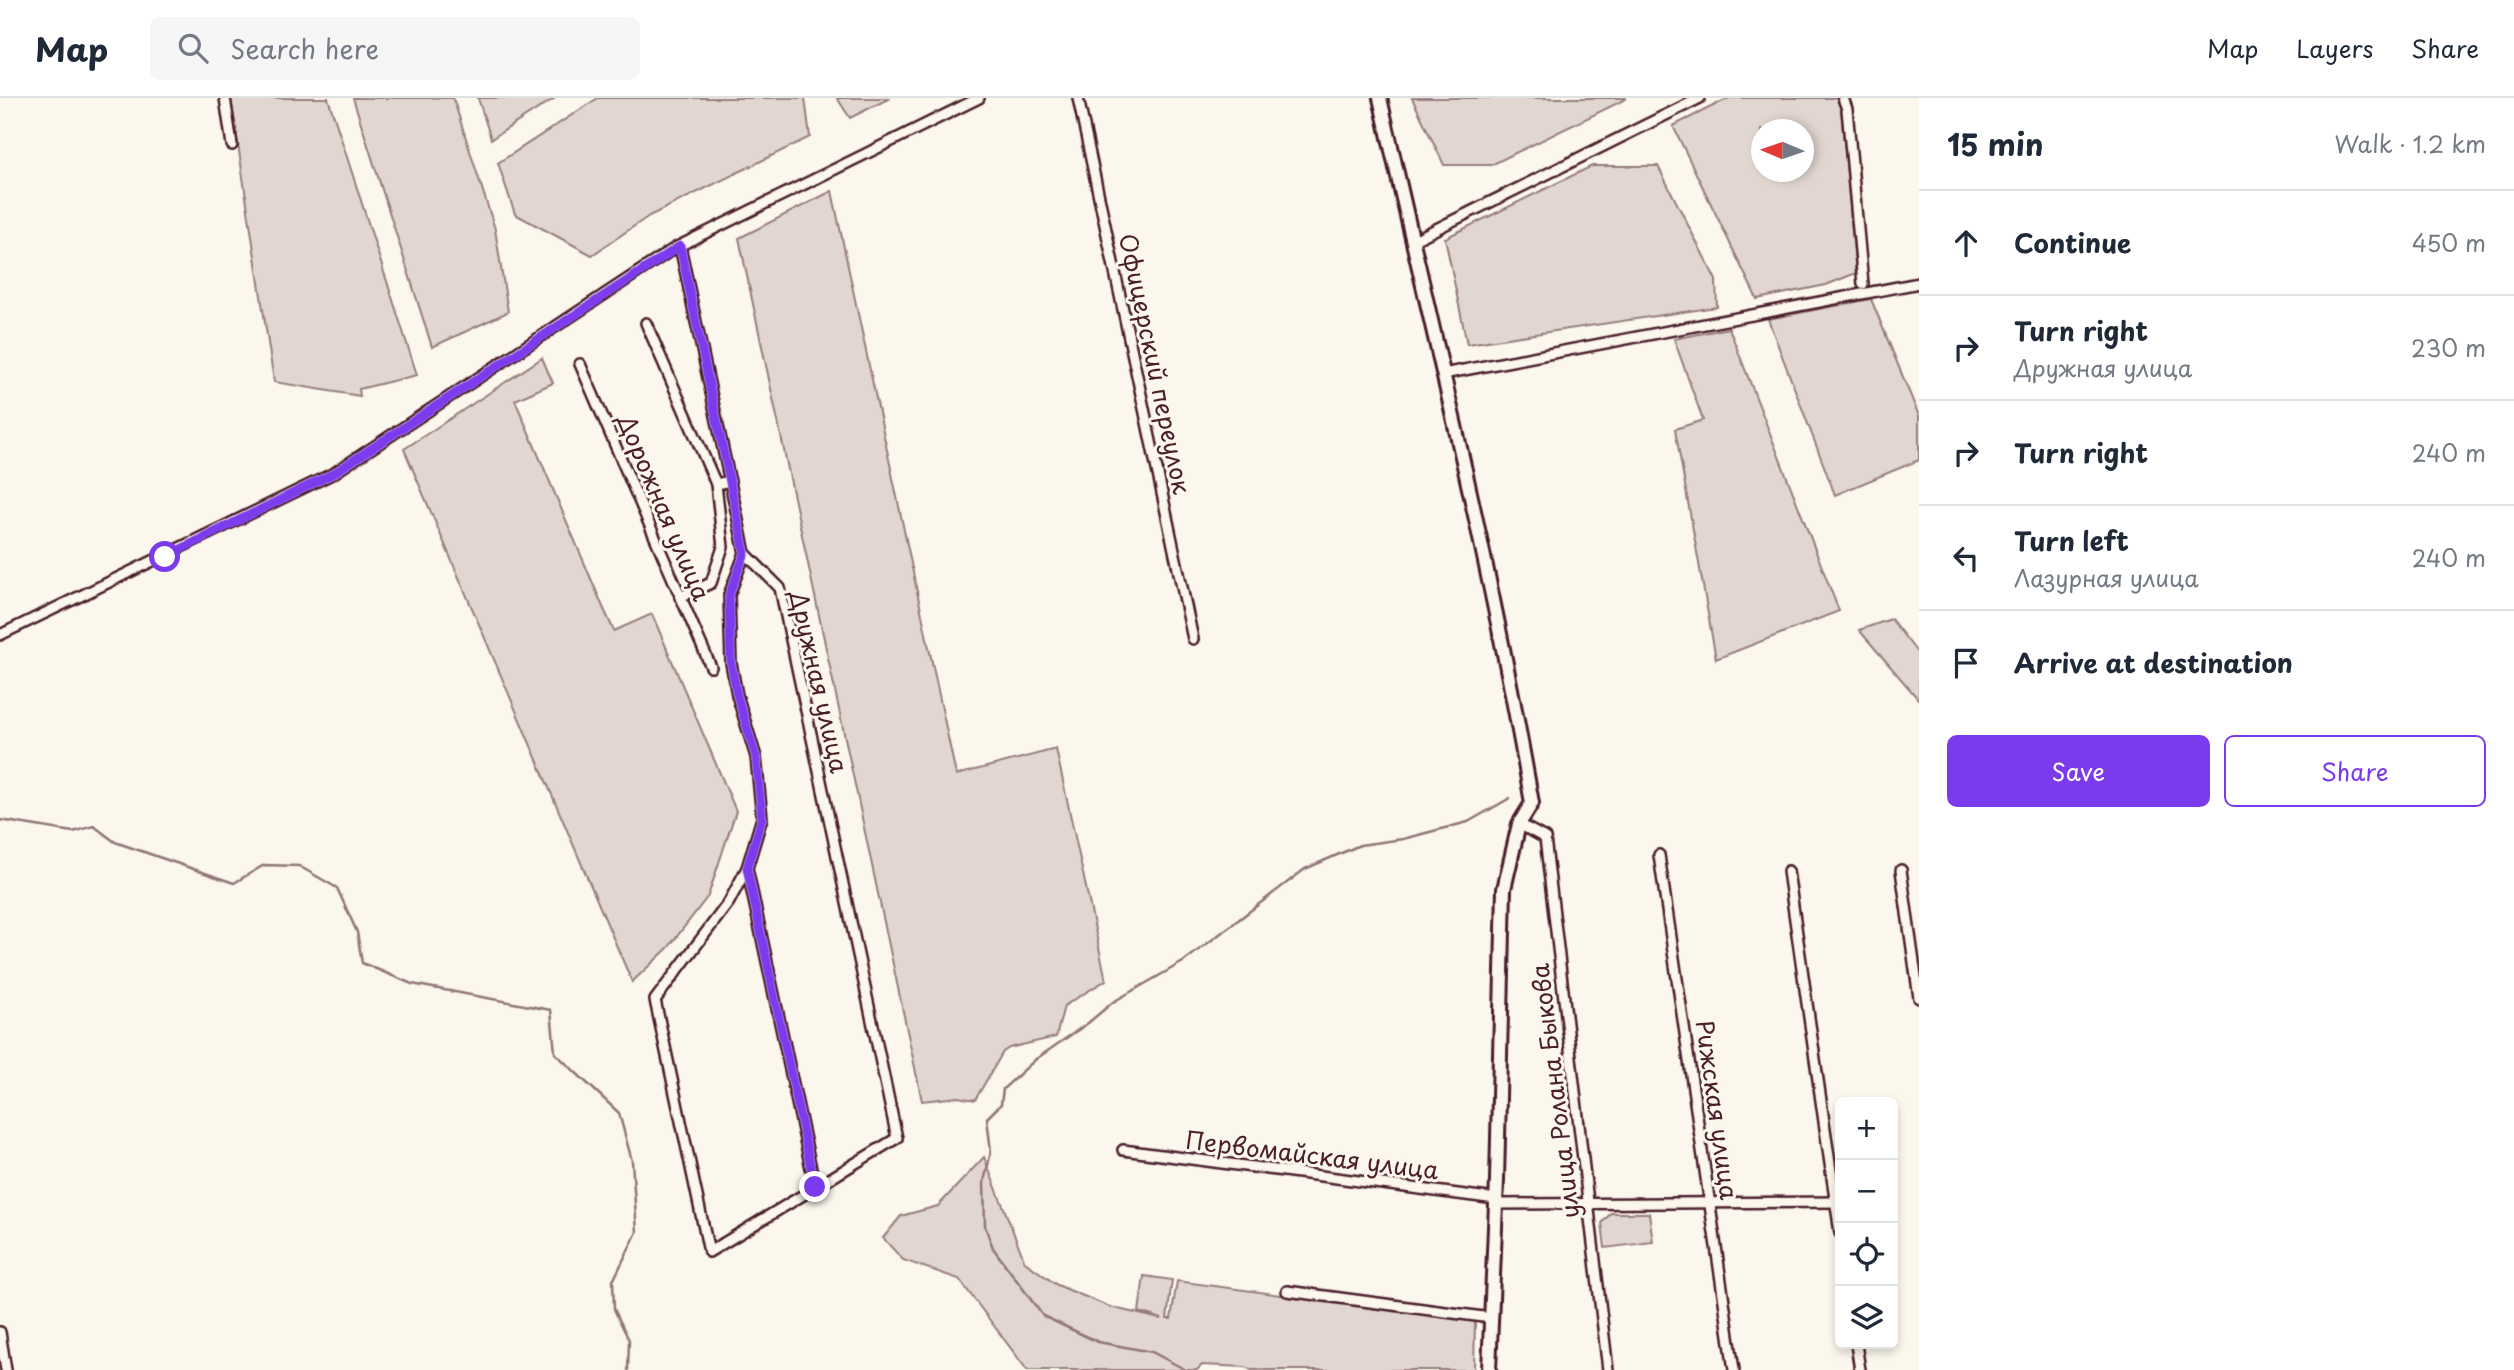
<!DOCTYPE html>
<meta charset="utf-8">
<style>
body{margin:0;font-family:"Playpen Sans",sans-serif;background:#f6f6f7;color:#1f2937}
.controls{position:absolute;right:21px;bottom:21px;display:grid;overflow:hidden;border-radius:10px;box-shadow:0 4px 10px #0003}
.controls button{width:63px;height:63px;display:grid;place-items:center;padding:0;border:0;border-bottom:2px solid #e0e1e3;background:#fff;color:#1f2937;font:35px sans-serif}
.compass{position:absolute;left:1751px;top:21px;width:63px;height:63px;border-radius:50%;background:#fff;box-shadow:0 4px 10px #0003;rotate:272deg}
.stop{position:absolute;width:21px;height:21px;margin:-16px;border:5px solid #7c3aed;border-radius:50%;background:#fff}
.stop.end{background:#7c3aed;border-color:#fff;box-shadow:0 2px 7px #0008}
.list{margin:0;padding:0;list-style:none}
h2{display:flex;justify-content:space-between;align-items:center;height:91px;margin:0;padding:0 28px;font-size:30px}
h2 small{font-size:23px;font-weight:400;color:#747a83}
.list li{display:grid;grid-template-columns:46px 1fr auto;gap:21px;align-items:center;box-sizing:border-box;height:105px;padding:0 28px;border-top:2px solid #e0e1e3}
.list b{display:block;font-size:26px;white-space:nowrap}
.list p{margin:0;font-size:23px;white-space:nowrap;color:#747a83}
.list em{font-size:23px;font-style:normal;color:#747a83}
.actions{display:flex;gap:14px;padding:21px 28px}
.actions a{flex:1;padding:16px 0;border:2px solid #7c3aed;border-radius:10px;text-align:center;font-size:24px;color:#7c3aed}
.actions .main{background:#7c3aed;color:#fff}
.icon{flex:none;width:38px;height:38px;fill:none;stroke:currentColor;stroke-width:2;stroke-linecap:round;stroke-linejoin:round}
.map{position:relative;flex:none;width:1919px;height:1272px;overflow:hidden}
header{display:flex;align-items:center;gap:42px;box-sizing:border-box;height:98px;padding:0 35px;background:#fff;border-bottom:2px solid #e0e1e3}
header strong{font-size:33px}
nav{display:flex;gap:38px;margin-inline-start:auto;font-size:24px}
.search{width:490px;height:63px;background:#f6f6f7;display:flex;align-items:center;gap:18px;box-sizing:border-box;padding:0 24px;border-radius:10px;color:#747a83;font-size:26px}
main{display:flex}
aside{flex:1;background:#fff}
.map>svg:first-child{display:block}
</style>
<header>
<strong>Map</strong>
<div class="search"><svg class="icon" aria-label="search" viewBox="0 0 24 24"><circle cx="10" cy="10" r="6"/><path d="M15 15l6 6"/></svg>Search here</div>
<nav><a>Map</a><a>Layers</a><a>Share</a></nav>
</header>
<main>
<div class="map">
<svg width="1919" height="1272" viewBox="0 0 1919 1272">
<rect width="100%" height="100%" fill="#fbf7ec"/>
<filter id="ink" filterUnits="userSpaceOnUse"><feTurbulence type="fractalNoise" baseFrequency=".0143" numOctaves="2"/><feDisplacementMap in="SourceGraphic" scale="14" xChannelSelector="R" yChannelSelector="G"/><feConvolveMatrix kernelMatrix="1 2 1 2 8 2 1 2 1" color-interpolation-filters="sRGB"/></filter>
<g filter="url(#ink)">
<g fill="#e2d7d0" stroke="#967b7e" stroke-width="2" fill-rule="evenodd">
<polygon points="231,0 328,0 417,277 359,291 360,298 274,284"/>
<polygon points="353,0 453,0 495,131 508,214 432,249"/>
<polygon points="478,0 555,0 491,41"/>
<polygon points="598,0 805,0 810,39 649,118 592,157 515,116 498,65"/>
<polygon points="837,0 890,0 850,20"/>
<polygon points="1412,0 1626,0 1626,1 1491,67 1444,67"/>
<path d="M1729 0H1836L1841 10 1856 175 1826 187 1757 201 1673 28ZM1762 32H1804V74H1762Z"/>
<polygon points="1592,68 1658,68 1716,182 1717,209 1467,246 1445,140"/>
<polygon points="832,93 956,677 1056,651 1106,882 1064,908 1056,939 1009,950 1003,954 975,1002 958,999 922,1003 739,140"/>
<polygon points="1871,201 1919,318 1919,362 1835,397 1768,221"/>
<polygon points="1729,230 1839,513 1716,561 1675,331 1703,322 1674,241"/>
<polygon points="542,260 553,285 515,302 603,509 614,533 652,516 736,713 708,798 668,850 632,884 404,351"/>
<polygon points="1891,521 1919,557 1919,602 1859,532"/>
<polygon points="984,1059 1025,1164 1057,1187 1110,1209 1160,1221 1162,1221 1139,1214 1144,1178 1172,1182 1167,1221 1171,1221 1177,1183 1475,1223 1474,1272 1251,1272 1246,1269 1202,1267 1197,1272 1027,1272 959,1181 903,1162 883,1140 901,1118 938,1108"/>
<polygon points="1611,1115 1649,1115 1653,1144 1605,1150 1602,1125"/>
</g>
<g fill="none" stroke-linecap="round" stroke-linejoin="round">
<g stroke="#907477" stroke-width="2.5">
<polyline points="0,722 73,734 94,728 115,744 234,785 264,767 299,768 337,790 357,834 362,865 412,886 551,912 555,955 619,1015 632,1063 637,1134 613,1183 614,1211 629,1242 628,1272"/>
<polyline points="1186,1272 1152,1254 1098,1244 1043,1218 993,1150 985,1128 984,1084 991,1054 987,1020 1001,1006 1003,991 1036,961 1088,925 1113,904 1183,864 1305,771 1360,747 1403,741 1468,724 1510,700"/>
</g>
<g stroke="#4a1f2b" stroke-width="14">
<g id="street">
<polyline points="225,0 232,47"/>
<polyline points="1078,0 1193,541"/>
<polyline points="1843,0 1847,11 1863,186"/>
<polyline points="1412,143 1700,0"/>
<polyline points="680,148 745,455 780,490 897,1040 709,1154 655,902 729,804 747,770 762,720 756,659 737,597 731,565 729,497 745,455"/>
<polyline points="646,225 716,386 730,383"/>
<polyline points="580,266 711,569"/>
<polyline points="1443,276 1919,185"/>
<polyline points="680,499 711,485 723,449 716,386"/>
<polyline points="0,537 334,375 675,150 979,0"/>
<polyline points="1519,726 1545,740 1608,1272"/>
<polyline points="1659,757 1734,1272"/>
<polyline points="747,770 815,1089"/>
<polyline points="1901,772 1919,900"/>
<polyline points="1788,773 1840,1135"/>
<polyline points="1123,1052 1496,1101"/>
<polyline points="1496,1106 1840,1104"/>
<polyline points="1287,1193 1491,1220"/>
<polyline points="0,1234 6,1272"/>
<polyline points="1856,1246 1860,1272"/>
</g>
</g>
<g stroke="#4a1f2b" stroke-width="18">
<path id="secondary" d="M1380 0C1433 235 1491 468 1532 705L1519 726 1504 791 1497 1082 1489 1272"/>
</g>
<use href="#street" stroke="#fbf7ec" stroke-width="9"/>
<use href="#secondary" stroke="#fbf7ec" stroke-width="12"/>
</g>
</g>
<g fill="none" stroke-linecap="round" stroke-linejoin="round" filter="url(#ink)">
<polyline stroke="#7c3aed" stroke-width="9" points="165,459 334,375 680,148 745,455 729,497 731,565 737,597 756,659 762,720 747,770 815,1089"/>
</g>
<g text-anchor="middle" stroke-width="6" stroke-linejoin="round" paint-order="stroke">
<g font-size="24" fill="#4a1f2b" stroke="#fbf7ec">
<text transform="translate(1154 266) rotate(78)" y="8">Офицерский переулок</text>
<text transform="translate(663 410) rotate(67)" y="8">Дорожная улица</text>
<text transform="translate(818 584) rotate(77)" y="8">Дружная улица</text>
<text transform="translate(1556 993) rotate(-97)" y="8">улица Ролана Быкова</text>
<text transform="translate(1716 1012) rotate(82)" y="8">Рижская улица</text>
<text transform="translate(1312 1058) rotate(7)" y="8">Первомайская улица</text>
</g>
</g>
</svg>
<div class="controls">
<button>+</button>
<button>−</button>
<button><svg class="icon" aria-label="locate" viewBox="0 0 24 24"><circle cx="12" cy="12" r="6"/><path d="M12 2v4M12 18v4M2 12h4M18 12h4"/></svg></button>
<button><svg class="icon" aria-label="layers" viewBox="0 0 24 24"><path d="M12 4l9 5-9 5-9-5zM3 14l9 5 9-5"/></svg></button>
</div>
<svg class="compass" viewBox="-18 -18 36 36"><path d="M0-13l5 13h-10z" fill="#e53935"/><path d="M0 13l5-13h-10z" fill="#747a83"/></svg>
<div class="stop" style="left:165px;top:459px"></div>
<div class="stop end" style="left:815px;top:1089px"></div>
</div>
<aside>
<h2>15 min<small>Walk · 1.2 km</small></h2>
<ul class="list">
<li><svg class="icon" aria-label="ahead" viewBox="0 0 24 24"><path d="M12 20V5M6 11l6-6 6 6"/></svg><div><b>Continue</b></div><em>450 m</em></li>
<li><svg class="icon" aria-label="right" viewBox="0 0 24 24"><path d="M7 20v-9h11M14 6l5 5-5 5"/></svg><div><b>Turn right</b><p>Дружная улица</p></div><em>230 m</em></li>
<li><svg class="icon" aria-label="right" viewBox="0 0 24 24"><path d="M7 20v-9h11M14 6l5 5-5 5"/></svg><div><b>Turn right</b></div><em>240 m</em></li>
<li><svg class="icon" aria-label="left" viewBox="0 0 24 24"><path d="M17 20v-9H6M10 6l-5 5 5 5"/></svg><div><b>Turn left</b><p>Лазурная улица</p></div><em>240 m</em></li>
<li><svg class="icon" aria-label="arrive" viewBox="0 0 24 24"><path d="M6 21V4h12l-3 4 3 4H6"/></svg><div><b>Arrive at destination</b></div></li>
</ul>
<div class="actions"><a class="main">Save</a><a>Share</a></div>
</aside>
</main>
